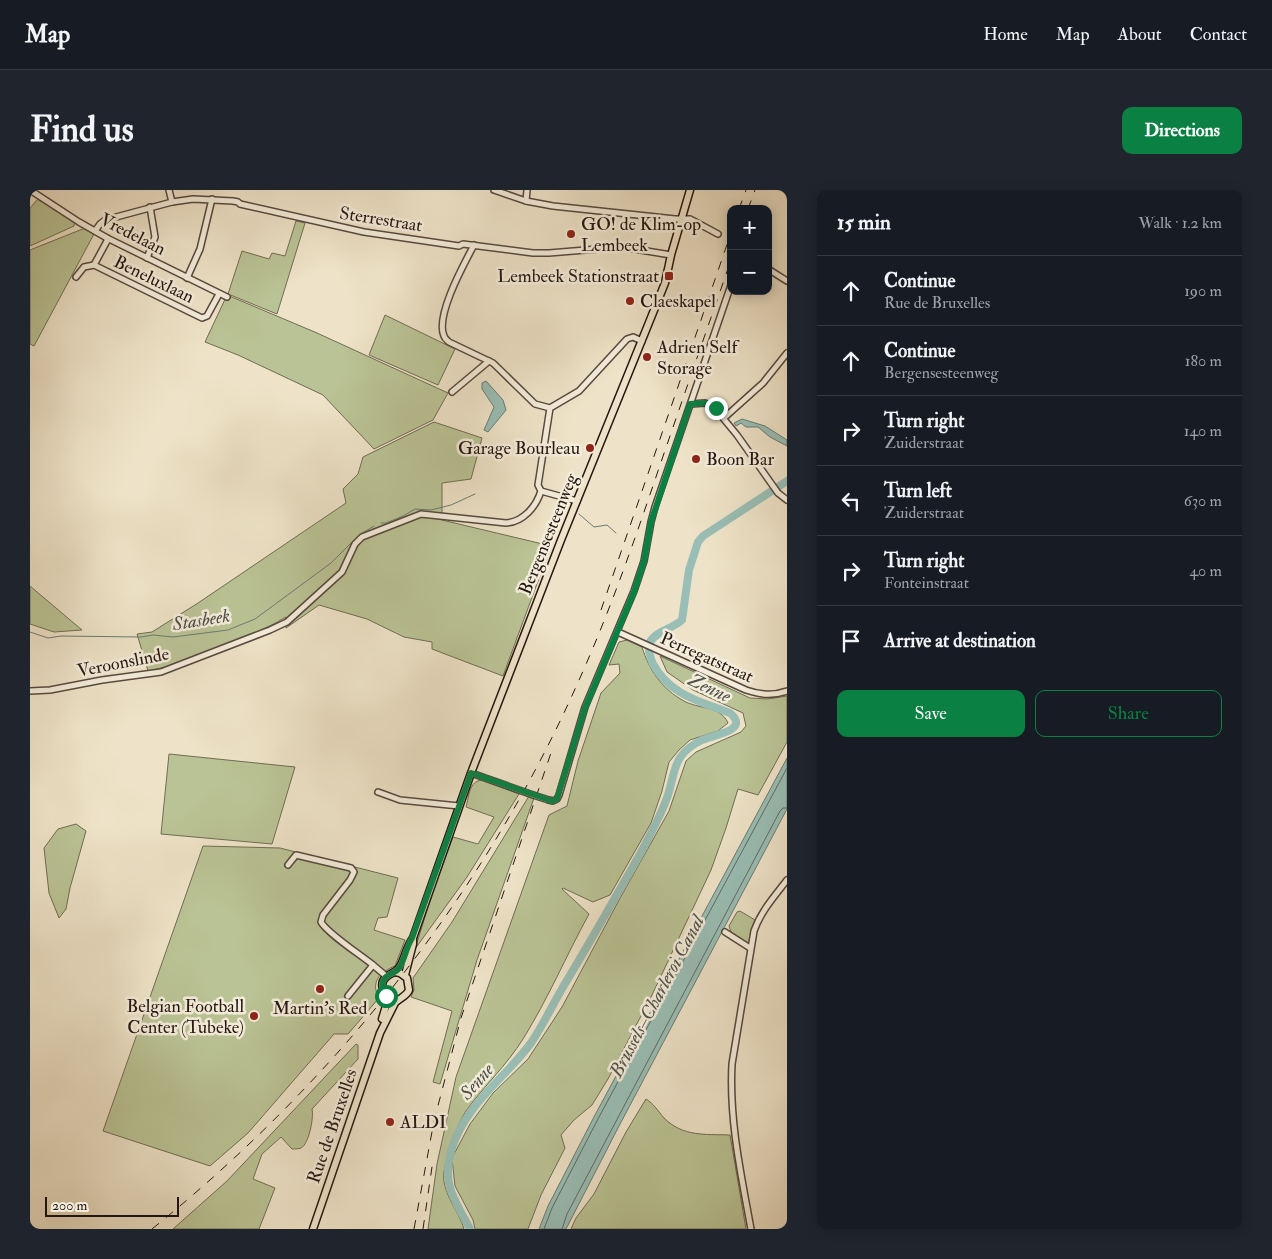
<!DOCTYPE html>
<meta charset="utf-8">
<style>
body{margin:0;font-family:"IM FELL Double Pica",serif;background:#20242c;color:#f1f3f6}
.controls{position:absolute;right:15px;top:15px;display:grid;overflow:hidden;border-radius:10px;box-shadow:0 2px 12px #0003}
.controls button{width:45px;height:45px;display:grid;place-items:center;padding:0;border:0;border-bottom:1px solid #363941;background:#171b24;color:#f1f3f6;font:25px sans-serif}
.scale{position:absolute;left:15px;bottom:12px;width:134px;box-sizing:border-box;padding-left:5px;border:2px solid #251611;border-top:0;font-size:14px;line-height:18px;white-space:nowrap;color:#251611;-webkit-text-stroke:4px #f4eddb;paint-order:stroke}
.stop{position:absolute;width:15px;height:15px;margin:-11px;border:4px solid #0b8043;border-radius:50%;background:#fff}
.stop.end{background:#0b8043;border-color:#fff;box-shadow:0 1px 5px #0008}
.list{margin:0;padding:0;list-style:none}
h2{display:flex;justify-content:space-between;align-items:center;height:65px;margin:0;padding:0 20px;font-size:21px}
h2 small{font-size:16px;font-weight:400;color:#9ea1a6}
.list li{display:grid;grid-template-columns:32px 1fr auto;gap:15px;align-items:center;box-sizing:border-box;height:70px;padding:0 20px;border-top:1px solid #363941}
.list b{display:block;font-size:19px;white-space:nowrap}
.list p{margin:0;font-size:16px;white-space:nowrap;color:#9ea1a6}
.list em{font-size:16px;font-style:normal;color:#9ea1a6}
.actions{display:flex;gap:10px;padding:15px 20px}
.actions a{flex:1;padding:11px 0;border:1px solid #0b8043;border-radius:10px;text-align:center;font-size:18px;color:#0b8043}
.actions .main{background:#0b8043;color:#fff}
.icon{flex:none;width:28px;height:28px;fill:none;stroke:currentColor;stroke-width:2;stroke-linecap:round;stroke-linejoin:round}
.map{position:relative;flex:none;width:757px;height:1039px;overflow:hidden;border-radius:10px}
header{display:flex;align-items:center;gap:30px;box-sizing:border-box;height:70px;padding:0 25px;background:#171b24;border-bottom:1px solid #363941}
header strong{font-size:24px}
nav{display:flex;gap:28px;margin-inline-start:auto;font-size:18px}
.intro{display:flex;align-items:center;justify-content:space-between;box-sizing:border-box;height:120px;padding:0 30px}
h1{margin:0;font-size:35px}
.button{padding:12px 22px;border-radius:10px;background:#0b8043;color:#fff;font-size:18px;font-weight:700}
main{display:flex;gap:30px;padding:0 30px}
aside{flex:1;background:#171b24;border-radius:10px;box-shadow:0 2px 12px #0003}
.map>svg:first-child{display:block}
</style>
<header>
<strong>Map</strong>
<nav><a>Home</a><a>Map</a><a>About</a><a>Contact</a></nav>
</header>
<div class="intro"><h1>Find us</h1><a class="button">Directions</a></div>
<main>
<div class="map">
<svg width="757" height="1039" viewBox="0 0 757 1039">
<rect width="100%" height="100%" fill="#eee3c8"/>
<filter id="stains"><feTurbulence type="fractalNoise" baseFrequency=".004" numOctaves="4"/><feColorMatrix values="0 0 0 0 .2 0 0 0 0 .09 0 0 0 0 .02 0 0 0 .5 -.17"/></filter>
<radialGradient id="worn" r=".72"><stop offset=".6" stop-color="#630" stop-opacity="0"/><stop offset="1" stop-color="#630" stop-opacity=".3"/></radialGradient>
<g fill="#bac395" stroke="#706c53">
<polygon points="8,9 45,32 44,36 0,56 0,18"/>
<polygon points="266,31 275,33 247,124 198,104 212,61 239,69 242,63 255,66"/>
<polygon points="55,38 64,44 4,156 0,154 0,60"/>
<polygon points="197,105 287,143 418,203 403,230 344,259 293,205 208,165 175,152"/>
<polygon points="355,125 425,159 408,195 339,165"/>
<path d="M404 232 452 248 441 289 412 293V330L521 356 473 486 402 459V452L374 447 337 429 289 415 256 438V427C233 441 207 450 181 460 161 468 140 477 118 481L107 444 122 442 168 413 316 313 313 299 328 284 333 267Z"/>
<polygon points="0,396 52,440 24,442 0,434"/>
<path d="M597 450 612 457C619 480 632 499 654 511 668 519 691 516 698 533L688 541 660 550 649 560 639 572 632 601 621 633 580 705 563 712 533 698 532 699 559 724C536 766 518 809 493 849 477 875 454 896 436 921 427 934 416 967 414 982 411 1002 429 1021 434 1039H398L407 974 426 887 519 625 537 616 548 571 571 503 590 483 589 474 579 475 589 452Z"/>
<polygon points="630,466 720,508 737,509 757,506 757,552 728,605 708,599 696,638 681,680 622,805 578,889 562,915 544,930 531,945 535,958 511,1005 498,1039 445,1039 443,1030 425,996 422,968 440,934 463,903 498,869 532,817 589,710 639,621 656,571 666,562 711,542 716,536 713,523 663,500 637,482"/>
<polygon points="139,564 265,577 242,654 131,644"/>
<path d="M452 590 489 604 437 687 385 759 403 701 423 647 448 654 464 627 436 617C439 606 439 591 452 590Z"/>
<polygon points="499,606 504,608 447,770 410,894 403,892 422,821 381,807 384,800 383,788 422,732"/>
<polygon points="46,634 56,641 40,698 36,719 29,728 19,703 14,658 28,639"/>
<path d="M173 656 250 658 368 688 357 727 348 728 344 740 375 750 365 776C350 782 340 792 349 808L318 844H304L218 943 180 976 73 941Z"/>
<polygon points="710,721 725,730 719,754 701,742 699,736 707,722"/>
<path d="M326 854 328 855V869L282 919C284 927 279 954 271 958 269 959 263 959 262 959L251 947 232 964 223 989 245 998 229 1039H143L197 991Z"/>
<path d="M616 909C624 914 628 921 634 928 653 947 675 944 700 945L716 1039H541L546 1028 564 1004 596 942Z"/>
</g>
<g fill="#99beb5" stroke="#6b7b73">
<polygon points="456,191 473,210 476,220 458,242 454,240 464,217 452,199 452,193"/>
<polygon points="712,229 735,236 757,250 757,256 740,247 728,237 716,237 711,233 706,236 704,233"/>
<polygon points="757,568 757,619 589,936 536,1039 509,1039 518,1016 565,925"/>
</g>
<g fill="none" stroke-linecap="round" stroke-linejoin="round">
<g stroke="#5f6a63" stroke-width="1">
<polyline points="514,1039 522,1018 569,927 757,578"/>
<polyline points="532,1039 537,1024 750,621 753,618 757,618"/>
</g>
<g stroke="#6b7b73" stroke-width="1">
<polyline points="549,324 564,337 577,335 586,343"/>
<polyline points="351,333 356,333 373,326 385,319 401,320 421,315 445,304"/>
<polyline points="0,442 18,448 31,446 111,447 123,445 143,447 198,440 225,429 301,373 329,345 344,336"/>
</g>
<path stroke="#99beb5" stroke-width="8" d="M440 1039C424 1008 411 995 422 958 436 914 475 888 501 853 513 835 522 816 533 797 559 754 584 710 609 666 619 647 631 626 638 605 646 579 643 564 672 550 682 545 721 541 700 523 669 511 640 505 623 474 620 467 617 459 620 452 626 441 644 438 652 430L659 380 668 352 673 346 696 331 757 291"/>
<g stroke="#57493f" stroke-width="8">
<g id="minor">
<polyline points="0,0 49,32 77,48 197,107"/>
<polyline points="139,0 142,12"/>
<polyline points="464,0 496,11 523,16 645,29 660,29 688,44"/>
<polyline points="496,11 497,0"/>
<polyline points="65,41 70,34 75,30 142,12 163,9 203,11 208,12 210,14 334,42 429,56 433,54 503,63 519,63 592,57 641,65"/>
<polyline points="77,48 77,51 64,75 172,128 177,126 189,104"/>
<path d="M444 55C434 74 405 126 414 146 415 149 417 150 419 152L463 173 505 214 520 218"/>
<polyline points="117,68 125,47 120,17"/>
<polyline points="738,79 757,91"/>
<polyline points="46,87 54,77 64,75"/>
<polyline points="157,88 170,59 182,9"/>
<polyline points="422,202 459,171"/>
<polyline points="661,214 675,213 683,216 707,245 748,303 757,310"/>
<polyline points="694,228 733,193 757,163"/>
<polyline points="511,301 547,311"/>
<path d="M588 442 716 500C731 505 742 506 757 501"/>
<path d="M0 501 20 500 72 490 131 482 240 440 257 432 312 382 325 354 332 347 391 324 476 333C493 332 506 317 511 301L508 295 520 218 549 201 597 149 603 147 612 151"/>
<polyline points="441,583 503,605"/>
<polyline points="348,602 370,610 429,616"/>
<polyline points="519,610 523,611 527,609 529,605 555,517 604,401 614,371 621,332 625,317 701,95"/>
<path d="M258 675 266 665 321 678 324 682 320 690 293 725 291 732C298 744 331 765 343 775"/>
<polyline points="695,742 720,758"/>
<polyline points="318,806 343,775 356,786"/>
<path d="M721 1039C711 984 699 930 702 874L724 741C731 721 744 707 757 690"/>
</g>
</g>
<g stroke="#251611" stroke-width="9">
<g id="major">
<polyline points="375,785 383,754 383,750"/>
<path d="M368 810 356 806C353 801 351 796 353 791 357 783 365 784 369 778 375 769 376 757 383 748L441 583 531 350 635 93 641 65 660 0"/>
<polyline points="352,829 356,816 356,806"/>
<path d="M283 1039 350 843 365 813C369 808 376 807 379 800L377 788 370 783 365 782"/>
</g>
</g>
<use href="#minor" stroke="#f4eddb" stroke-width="5"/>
<use href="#major" stroke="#eee3c8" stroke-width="6"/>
<g stroke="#251611" stroke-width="1" stroke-dasharray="9 9" stroke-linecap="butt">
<polyline points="709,19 716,0"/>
<polyline points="718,19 725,0"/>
<polyline points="571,420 701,43"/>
<path d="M122 1039C302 894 450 710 545 499 578 427 604 352 629 278 653 208 677 139 701 70"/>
<polyline points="384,1039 404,931 431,828 523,557"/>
<polyline points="393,1039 403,970"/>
</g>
<g stroke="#57493f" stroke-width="8" stroke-linecap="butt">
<polyline id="minor-bridge" points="503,605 519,610"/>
</g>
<use href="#minor-bridge" stroke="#f4eddb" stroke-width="5"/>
</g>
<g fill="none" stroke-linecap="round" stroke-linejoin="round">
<path stroke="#0b8043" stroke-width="6" d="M356 806C353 801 351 796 353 791 357 783 365 784 369 778 375 769 376 757 382 748L441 583 519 610 523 611 527 609 555 518 604 402 614 371 621 332 660 214 676 213 686 218"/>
</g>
<g fill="#8f2418" stroke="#f4eddb" stroke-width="2">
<circle cx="541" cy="44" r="5"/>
<rect x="634" y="81" width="10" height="10" rx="2.5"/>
<circle cx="600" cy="111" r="5"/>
<circle cx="617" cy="167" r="5"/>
<circle cx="560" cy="258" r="5"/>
<circle cx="666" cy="269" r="5"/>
<circle cx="290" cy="799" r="5"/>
<circle cx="224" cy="826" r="5"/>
<circle cx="360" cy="932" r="5"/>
</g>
<g text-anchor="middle" stroke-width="5" stroke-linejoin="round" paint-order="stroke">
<g font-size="18" fill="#251611" stroke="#f4eddb">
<text transform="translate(351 29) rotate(9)" y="6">Sterrestraat</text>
<text transform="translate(103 44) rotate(27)" y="6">Vredelaan</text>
<text transform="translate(124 89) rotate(26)" y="6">Beneluxlaan</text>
<text transform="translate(518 344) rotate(-68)" y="6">Bergensesteenweg</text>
<text transform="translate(677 467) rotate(24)" y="6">Perregatstraat</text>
<text transform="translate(93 472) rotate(-11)" y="6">Veroonslinde</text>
<text transform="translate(302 936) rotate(-71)" y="6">Rue de Bruxelles</text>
</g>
<g font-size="18" fill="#251611" stroke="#f4eddb" text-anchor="start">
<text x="551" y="40">GO! de Klim-op<tspan x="551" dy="21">Lembeek</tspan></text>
<text x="629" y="92" text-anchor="end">Lembeek Stationstraat</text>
<text x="610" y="117">Claeskapel</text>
<text x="627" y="163">Adrien Self<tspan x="627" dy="21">Storage</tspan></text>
<text x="550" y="264" text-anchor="end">Garage Bourleau</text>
<text x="676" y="275">Boon Bar</text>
<text x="214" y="822" text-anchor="end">Belgian Football<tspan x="214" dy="21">Center (Tubeke)</tspan></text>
<text x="290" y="824" text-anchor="middle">Martin's Red</text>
<text x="370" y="938">ALDI</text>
</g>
<g font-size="19" font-style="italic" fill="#4e514a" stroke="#f4eddb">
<text transform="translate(171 429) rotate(-9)" y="7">Stasbeek</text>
<text transform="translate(680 497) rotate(25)" y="7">Zenne</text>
<text transform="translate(626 806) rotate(-62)" y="7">Brussels–Charleroi Canal</text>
<text transform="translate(446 891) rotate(-49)" y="7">Senne</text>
</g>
</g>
<rect width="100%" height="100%" filter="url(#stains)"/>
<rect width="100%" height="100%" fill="url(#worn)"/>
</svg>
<div class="controls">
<button>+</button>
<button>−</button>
</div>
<div class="scale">200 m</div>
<div class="stop" style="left:356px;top:806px"></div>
<div class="stop end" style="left:686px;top:218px"></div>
</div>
<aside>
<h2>15 min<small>Walk · 1.2 km</small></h2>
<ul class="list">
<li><svg class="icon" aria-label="ahead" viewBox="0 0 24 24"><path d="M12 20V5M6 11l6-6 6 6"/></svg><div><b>Continue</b><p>Rue de Bruxelles</p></div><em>190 m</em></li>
<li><svg class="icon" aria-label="ahead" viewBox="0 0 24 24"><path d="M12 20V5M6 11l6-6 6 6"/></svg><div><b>Continue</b><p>Bergensesteenweg</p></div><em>180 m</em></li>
<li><svg class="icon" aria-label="right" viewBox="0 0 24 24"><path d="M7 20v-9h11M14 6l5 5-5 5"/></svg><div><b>Turn right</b><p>Zuiderstraat</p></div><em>140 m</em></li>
<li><svg class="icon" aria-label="left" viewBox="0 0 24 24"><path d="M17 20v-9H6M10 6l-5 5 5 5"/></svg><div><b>Turn left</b><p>Zuiderstraat</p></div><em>630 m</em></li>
<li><svg class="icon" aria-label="right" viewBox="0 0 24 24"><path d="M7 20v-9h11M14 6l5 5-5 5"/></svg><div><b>Turn right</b><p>Fonteinstraat</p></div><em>40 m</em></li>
<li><svg class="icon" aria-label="arrive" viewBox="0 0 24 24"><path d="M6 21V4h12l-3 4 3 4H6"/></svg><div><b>Arrive at destination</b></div></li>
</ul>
<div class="actions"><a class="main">Save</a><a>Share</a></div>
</aside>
</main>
